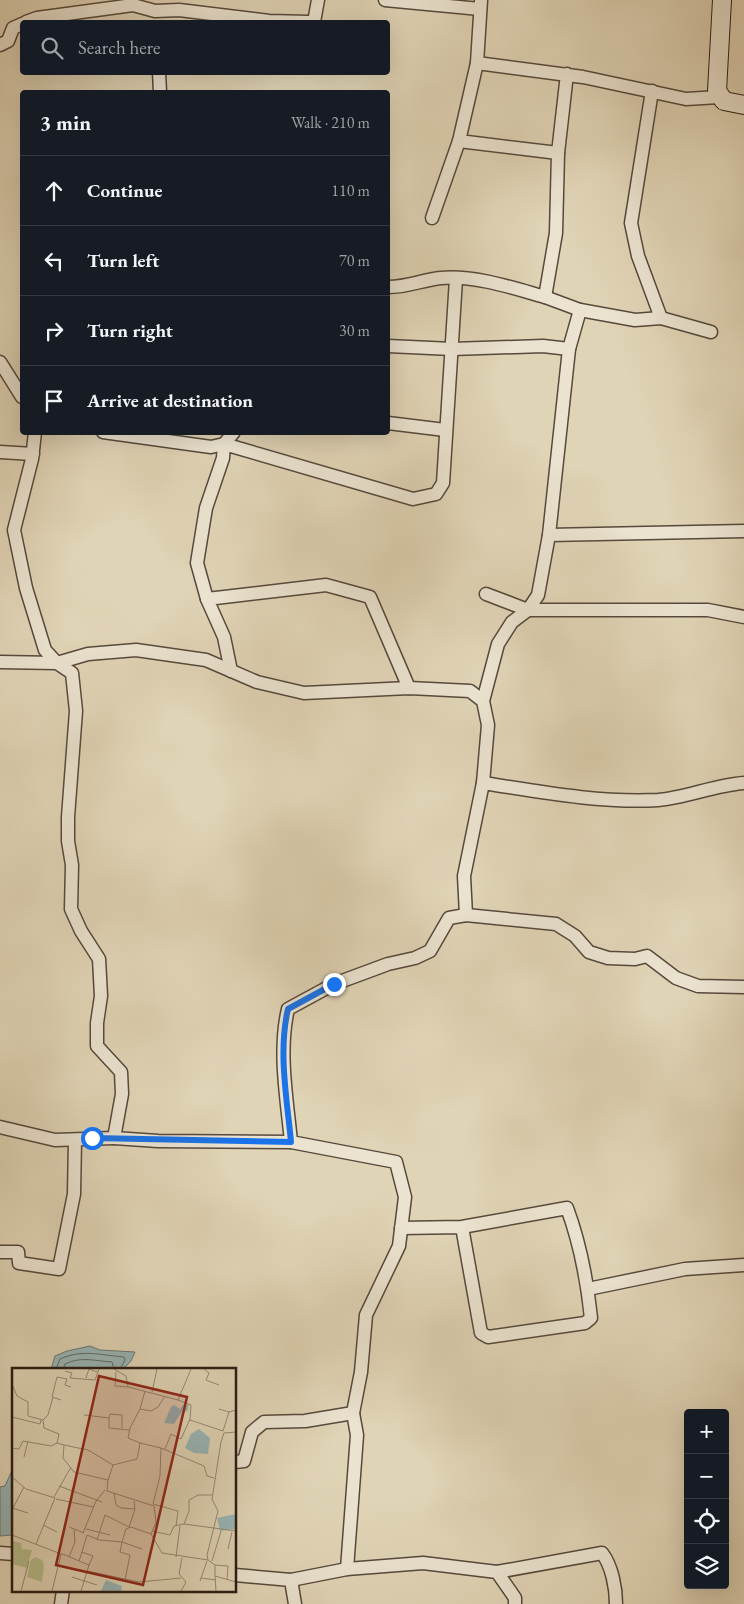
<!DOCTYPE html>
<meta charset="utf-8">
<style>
body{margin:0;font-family:"EB Garamond",serif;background:#20242c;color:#f1f3f6}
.controls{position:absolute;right:15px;bottom:15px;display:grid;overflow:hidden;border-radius:5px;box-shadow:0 5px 20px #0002}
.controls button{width:45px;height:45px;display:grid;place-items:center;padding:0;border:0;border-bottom:1px solid #363941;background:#171b24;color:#f1f3f6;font:25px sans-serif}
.stop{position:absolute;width:15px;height:15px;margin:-11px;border:4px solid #1a73e8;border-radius:50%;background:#fff}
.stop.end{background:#1a73e8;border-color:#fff;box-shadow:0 1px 5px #0008}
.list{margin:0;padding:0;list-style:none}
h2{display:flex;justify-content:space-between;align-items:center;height:65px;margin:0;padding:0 20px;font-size:21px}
h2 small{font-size:16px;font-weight:400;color:#9ea1a6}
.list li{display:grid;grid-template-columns:32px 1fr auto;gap:15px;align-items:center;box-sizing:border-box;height:70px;padding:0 20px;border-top:1px solid #363941}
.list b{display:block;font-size:19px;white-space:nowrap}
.list em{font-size:16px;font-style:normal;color:#9ea1a6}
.icon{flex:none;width:28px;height:28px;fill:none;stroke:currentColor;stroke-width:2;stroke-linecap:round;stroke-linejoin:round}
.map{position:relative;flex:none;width:744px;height:1604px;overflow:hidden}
.search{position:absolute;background:#171b24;box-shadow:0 5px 20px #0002;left:20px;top:20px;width:370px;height:55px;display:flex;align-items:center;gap:12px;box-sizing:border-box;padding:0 18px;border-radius:5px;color:#9ea1a6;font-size:19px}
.panel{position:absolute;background:#171b24;box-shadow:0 5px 20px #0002;left:20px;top:90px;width:370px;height:345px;border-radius:5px}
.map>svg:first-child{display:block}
</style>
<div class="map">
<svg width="744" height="1604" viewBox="0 0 744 1604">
<rect width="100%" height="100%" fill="#e0d4b6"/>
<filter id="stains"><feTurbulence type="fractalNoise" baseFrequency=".004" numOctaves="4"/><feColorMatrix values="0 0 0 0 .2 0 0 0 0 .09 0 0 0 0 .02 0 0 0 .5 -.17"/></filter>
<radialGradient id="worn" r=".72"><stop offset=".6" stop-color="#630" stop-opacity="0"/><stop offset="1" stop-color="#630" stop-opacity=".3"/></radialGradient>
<g fill="#97b6b7" stroke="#6b7876">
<polygon points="90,1346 100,1350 135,1352 131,1361 123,1369 51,1369 55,1356 67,1351"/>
<polygon points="14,1466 14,1530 12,1535 0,1536 0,1487 5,1486"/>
</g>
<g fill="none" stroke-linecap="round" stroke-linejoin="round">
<g stroke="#606866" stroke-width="1">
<path d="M56 1369 60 1359C82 1349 100 1355 124 1357L125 1360 120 1369"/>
<path d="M63 1369 65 1364C81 1356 95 1361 112 1362L114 1369"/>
</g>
<g stroke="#56493c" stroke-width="15">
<g id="street">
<polyline points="385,0 480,9"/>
<polyline points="26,22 37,18 133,5 155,11 179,10 269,21 308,22"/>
<polyline points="314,22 318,0"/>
<polyline points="0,45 8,41 13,28 22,24"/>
<polyline points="477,63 481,0"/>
<polyline points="159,72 160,92"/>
<polyline points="567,74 558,153 459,141 477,63 583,77 686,99 719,97"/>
<polyline points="652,91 631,223 638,256 661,318"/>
<polyline points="432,218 459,141"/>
<path d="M388 287C408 287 422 280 441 278 475 275 513 288 545 297L556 233 558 153"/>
<polyline points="545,297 580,310 635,320 661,318 711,332"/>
<polyline points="388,346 452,349 543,346 569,349"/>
<polyline points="0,362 22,397"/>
<polyline points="388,423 445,430"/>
<polyline points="35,432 32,459 14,530 26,588 45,650 57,663 88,654 136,650 206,660 257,682 304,693 409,688 470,691 483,701 488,725 483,783"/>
<polyline points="103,432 211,447 224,444 234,432"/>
<polyline points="0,452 33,454"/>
<polyline points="549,535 744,531"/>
<polyline points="486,594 528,610 708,610 744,617"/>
<polyline points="207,599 197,563 206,508 223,458 224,444 413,499 436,494 443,483 456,279"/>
<polyline points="0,662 57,663 72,673 76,711 68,817 68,841 72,865 71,909 81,931 99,959 101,996 97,1023 97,1046 121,1072 122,1094 114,1138 55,1140 0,1127"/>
<polyline points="231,671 224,637 207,599 326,585 370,597 409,688"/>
<polyline points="483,701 498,644 512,622 528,610 538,595 549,535 569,349 580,310"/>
<path d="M466 915 464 876 483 783C541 792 600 803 658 800 685 798 715 785 744 783"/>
<polyline points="114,1138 158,1141 291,1142"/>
<path d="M401 1228 462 1227 567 1208C580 1243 587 1280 591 1318L585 1323 488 1337 481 1333 462 1227"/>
<polyline points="0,1252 18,1252 19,1263 59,1269 74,1194 75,1140"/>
<polyline points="588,1289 685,1269 744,1265"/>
<path d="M235 1462 244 1461 252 1432 264 1422 305 1421 353 1413 361 1372 366 1315 399 1246 405 1197 396 1162 291 1142C287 1099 278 1052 288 1009L334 984 388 964 415 958 430 951 449 918 466 915 556 924 575 936 589 952 608 958 635 959 647 956 676 978 698 986 744 987"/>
<polyline points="0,1553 14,1554"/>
<polyline points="347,1569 357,1435 353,1413"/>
<path d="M497 1572 602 1553C612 1566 616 1588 616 1604"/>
<polyline points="235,1575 291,1580 347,1569 423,1563 497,1572 515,1598 515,1604"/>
<polyline points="291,1580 295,1604"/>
<polyline points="61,1604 63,1590"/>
</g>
</g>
<g stroke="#281b14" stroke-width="20">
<polyline id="secondary" points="722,0 717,91 724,101 744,105"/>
</g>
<use href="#street" stroke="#ebe3d0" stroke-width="12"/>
<use href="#secondary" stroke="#ebe3d0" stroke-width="18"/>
</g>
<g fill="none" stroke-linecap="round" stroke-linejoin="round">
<path stroke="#1a73e8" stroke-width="6" d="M92 1138 291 1142C287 1099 278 1052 288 1009L334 984"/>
</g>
<g transform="translate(12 1368)">
<rect width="224" height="224" fill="#e0d4b6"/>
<path d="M0 173 9 175 10 181 20 182 15 200 0 196ZM23 189 30 192 32 197 30 214 15 209 19 192Z" fill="#b5bc8c"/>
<path d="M172 36 177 37 175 44 171 42 162 56 152 55 159 39 162 37 168 41ZM187 61 198 70 196 86 182 85 173 80 179 66ZM224 146V161L208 163 205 150ZM94 212 110 218 109 223H89Z" fill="#97b6b7"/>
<path fill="none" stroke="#968a75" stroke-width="1" d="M102 1 114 8 116 19 166 32M179 1 166 32 179 37 178 52 211 63M192 1 197 5 194 12 207 17M53 3 60 5 58 10 83 12 87 1M104 4 103 18 116 19M74 10 77 1 85 4M0 16 5 28 16 34V48L31 52M140 24 145 1M41 29 36 47 31 52 32 60 47 66 45 75 52 77M49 32 40 29 45 9 55 11 53 17 59 19M128 41 133 23M207 41 217 44 224 42M72 47 97 50 98 46 110 47V60M0 49 28 56 29 52M97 50V60L117 62M211 63 217 44M224 64 212 65 209 74 200 131 206 143 195 187 196 192 203 197V208L224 214M128 75 149 80M0 80 7 81 11 73 39 78 45 75M153 81 159 66 169 71 178 51M12 89 16 73M101 97 96 112 62 104 51 90 52 77 76 82 101 97 125 91 128 75 116 70 118 60 128 41 139 43 146 39 153 28M0 109 14 121 43 130 24 176M96 112 95 123 142 138 144 154 139 166M47 118 90 134M102 125 104 137 109 140 123 141 122 133M42 129 59 99M44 131 81 139M0 140 16 145M1 140 12 119M172 156 224 163M31 157 45 164M164 158 166 143 141 136 148 108 149 80 192 98 195 108 202 110M57 159 72 165M74 161 98 167M140 163 158 167 162 158 172 156 177 143V132L186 127H200M71 165 84 133 93 122M0 167 49 186 40 223M85 172 93 147 117 159 123 141M216 181 220 164M70 184 75 167 87 172 110 174 114 161 119 159 139 166 150 185 196 192M49 186 53 187 65 192 67 193 77 197 81 188 70 184 67 193M57 189 63 174 62 162M164 189 168 158M200 193 209 163M203 197 216 198 215 212M75 203 127 214 169 210M203 208 204 223M60 209 85 217M189 210 204 212M113 212 118 187 108 184 110 174 130 181M188 213 195 193M9 223 17 193M69 223 77 197M169 223 174 214 167 206 170 190"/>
<path fill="#8f2418" fill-opacity="0.15" stroke="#8f2418" stroke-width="2.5" d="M87 8 175 29 131 217 44 197Z"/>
<rect width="224" height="224" fill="none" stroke="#281b14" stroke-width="2.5"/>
</g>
<rect width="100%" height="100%" filter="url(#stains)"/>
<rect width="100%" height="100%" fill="url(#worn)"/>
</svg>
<div class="controls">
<button>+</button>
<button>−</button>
<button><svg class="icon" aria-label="locate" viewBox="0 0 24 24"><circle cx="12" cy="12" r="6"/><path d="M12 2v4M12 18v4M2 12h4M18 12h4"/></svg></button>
<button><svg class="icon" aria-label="layers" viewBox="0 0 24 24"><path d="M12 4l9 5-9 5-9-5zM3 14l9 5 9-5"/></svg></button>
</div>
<div class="stop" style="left:92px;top:1138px"></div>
<div class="stop end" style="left:334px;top:984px"></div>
<div class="search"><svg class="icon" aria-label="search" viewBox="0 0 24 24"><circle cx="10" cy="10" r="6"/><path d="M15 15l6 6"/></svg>Search here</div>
<section class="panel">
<h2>3 min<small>Walk · 210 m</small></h2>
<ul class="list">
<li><svg class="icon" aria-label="ahead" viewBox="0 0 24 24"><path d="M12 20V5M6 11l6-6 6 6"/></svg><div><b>Continue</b></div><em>110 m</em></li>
<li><svg class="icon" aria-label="left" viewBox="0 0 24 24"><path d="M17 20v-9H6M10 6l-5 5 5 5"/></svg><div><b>Turn left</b></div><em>70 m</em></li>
<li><svg class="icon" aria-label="right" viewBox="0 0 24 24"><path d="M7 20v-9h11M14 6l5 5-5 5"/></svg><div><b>Turn right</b></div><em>30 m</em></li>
<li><svg class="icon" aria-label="arrive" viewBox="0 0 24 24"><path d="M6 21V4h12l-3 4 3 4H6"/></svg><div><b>Arrive at destination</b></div></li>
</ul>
</section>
</div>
